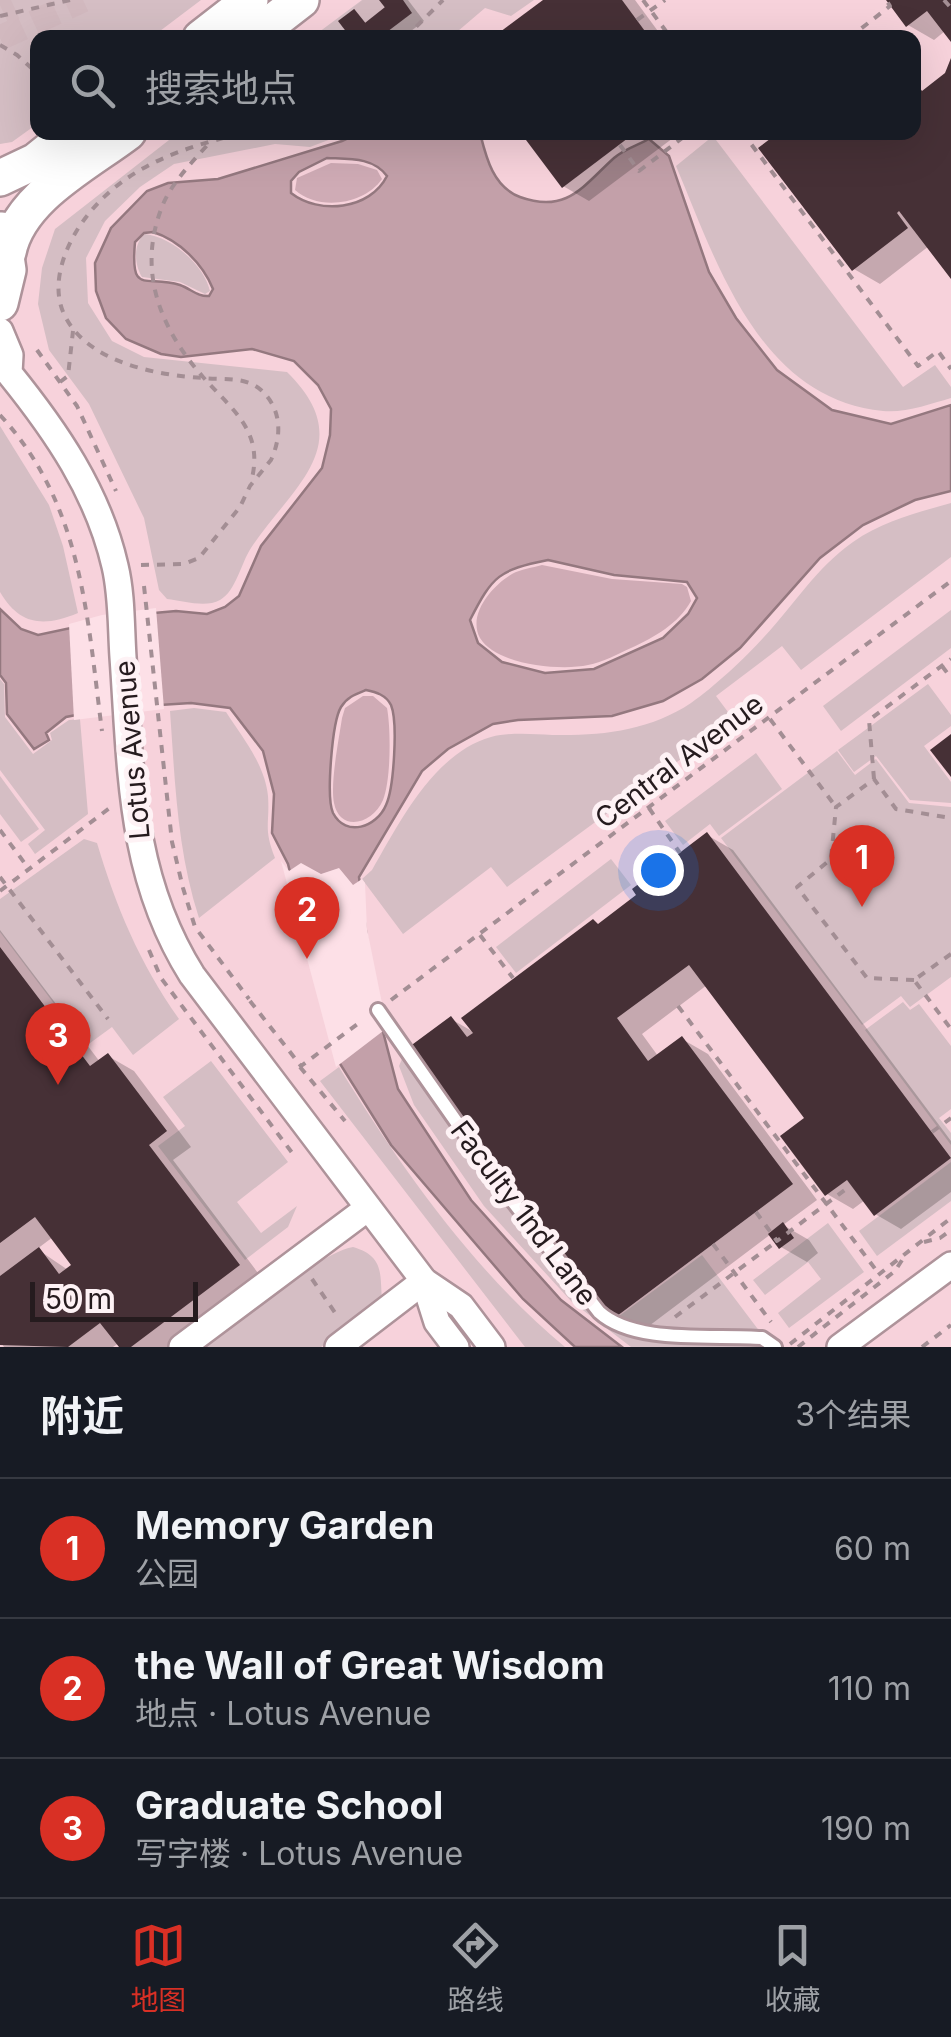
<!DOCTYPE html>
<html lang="zh">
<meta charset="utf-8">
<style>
body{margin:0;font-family:Inter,"Noto Sans SC",sans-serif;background:#20242c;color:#f1f3f6}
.scale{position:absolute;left:30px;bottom:25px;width:168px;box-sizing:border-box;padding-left:10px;border:5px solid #251b1e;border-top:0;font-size:28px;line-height:35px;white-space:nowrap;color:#251b1e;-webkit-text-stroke:8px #fef2f5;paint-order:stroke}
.you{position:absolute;left:658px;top:870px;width:35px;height:35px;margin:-25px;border:8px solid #fff;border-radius:50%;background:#1a73e8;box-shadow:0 0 0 15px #1a73e833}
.badge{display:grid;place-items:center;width:65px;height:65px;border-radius:50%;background:#d93025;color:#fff;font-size:32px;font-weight:700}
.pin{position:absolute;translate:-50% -82px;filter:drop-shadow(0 2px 5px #0008)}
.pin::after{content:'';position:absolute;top:52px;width:35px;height:30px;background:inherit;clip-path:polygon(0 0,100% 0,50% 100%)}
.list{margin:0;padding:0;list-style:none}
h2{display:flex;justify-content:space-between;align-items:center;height:130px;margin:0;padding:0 40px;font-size:42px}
h2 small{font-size:32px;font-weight:400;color:#9ea1a6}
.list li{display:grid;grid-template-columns:65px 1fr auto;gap:30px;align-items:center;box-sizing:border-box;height:140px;padding:0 40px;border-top:2px solid #363941}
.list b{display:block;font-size:38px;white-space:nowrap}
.list p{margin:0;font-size:32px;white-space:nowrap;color:#9ea1a6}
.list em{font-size:32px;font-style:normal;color:#9ea1a6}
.icon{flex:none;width:55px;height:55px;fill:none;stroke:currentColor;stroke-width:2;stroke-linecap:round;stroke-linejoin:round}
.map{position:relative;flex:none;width:951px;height:1347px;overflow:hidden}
.search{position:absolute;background:#171b24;box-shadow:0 10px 40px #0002;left:30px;right:30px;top:30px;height:110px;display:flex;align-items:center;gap:25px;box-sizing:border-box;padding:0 35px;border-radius:20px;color:#9ea1a6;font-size:38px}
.sheet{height:550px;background:#171b24}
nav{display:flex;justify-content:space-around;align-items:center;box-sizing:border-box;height:140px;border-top:2px solid #363941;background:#171b24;font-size:28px;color:#9ea1a6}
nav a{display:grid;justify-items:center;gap:5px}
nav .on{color:#d93025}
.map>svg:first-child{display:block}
</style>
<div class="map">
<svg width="951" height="1347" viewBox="0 0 951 1347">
<rect width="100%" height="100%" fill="#fde0e7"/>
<path fill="#f7d2db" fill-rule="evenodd" d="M0 0H951V1347H0ZM38 38H914V132H38Z"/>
<g fill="#d5bec4">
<polygon points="0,0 201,0 152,37 38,38 37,124 12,142 0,144"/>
<polygon points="362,0 534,0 511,16 485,8 451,37 311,38"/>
<path d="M178 133H347L310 147 275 144 174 164 140 187 105 221 86 258 88 303 112 341 144 357 287 372C360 444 293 485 251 548 241 563 236 591 220 600 206 608 183 601 167 599L159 590 144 518 89 404 49 350 38 304 42 268 55 229Z"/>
<path d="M713 136 903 387 935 365 951 387V398C930 404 906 413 883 411 759 399 717 263 676 166Z"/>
<path d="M145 234C172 237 204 265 210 291L205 294 180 282 142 277C134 264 133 243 145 234Z"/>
<path d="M0 426 49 505 63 546 78 613C44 627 20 626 0 592Z"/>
<path d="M951 503V557L801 670 782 646 716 696 734 720 507 887 491 867 403 934 362 879 372 870C399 823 434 753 491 737 510 732 533 734 552 735 600 736 649 731 691 703 714 687 745 658 764 637 794 605 816 568 853 542 883 521 916 513 951 503Z"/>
<polygon points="951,610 951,648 841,731 823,706"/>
<polygon points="0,679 4,684 5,717 33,754 52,740 50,733 69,720 80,719 88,814 35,854 28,844 45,830 0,770"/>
<polygon points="928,684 951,715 951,726 924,746 951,782 951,803 910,800 876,756 854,772 838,750"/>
<path d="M194 708 226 712C243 738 265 765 268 796 270 824 263 828 275 858L199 918C177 850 175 781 170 711Z"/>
<polygon points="837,751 855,775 876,759 909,803 951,807 951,977 910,1007 901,996 862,1025 721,838"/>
<polygon points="756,753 782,789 719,836 710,824 683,845 665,821"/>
<polygon points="0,776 39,829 21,842 0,814"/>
<path d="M84 839 97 843C116 907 140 964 179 1019L133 1055 112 1027 86 1046 0 932V899Z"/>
<polygon points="611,859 631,885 516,973 496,947"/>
<polygon points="903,1002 910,1010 919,1004 951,1046 951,1109 939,1118 951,1133 951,1145 865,1030"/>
<polygon points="405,1052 611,1322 702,1255 769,1344 765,1347 631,1347 571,1301 484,1206 414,1105 399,1066"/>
<polygon points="211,1061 288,1162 237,1202 261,1233 297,1206 288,1227 245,1260 158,1146 185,1126 163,1097"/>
<path d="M339 1067C399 1165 475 1273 565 1347H525L320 1081Z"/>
<polygon points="951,1162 951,1201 877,1256 859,1231"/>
<polygon points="828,1223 864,1272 789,1328 778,1313 821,1279 808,1262 765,1295 753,1280"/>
<path d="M353 1247C384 1256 380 1273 382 1301L321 1347H202C234 1324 320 1252 353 1247Z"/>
</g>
<g fill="#cfabb5">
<path d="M331 163 358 164 377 170 382 179C364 205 318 211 295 190L297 178Z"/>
<path d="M542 565 612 579 682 584 687 587 691 601C678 624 655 637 631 648 618 654 603 662 588 665 561 671 496 665 480 638 467 614 493 585 512 574 521 569 532 568 542 565Z"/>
<path d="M363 696H373L387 708C391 729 391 780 383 800 373 824 340 833 334 803 330 783 339 739 342 718L345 708Z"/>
</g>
<path fill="#c3a0a9" stroke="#94787f" stroke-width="2.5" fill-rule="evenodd" d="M359 133H480C486 157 493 187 520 197 567 214 583 186 614 158 624 149 638 145 649 139L669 156 709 272 736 318 777 370 832 410 891 424 951 405V491L915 500 863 525 820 558 740 648 702 679 663 701 612 716 518 720 493 724 448 749 422 771 359 877 375 1001 398 1089 471 1200 561 1300 622 1347H575L523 1299 391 1145 337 1059 288 864 272 833 274 794 263 751 230 708 191 703 112 708 66 717 46 733 49 740 34 749 7 714 6 683 0 675V609L21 629 38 635 132 615 176 611 207 614 225 607 239 596 261 546 322 468 330 435 331 409 318 385 294 361 252 349 181 357 161 354 126 339 106 318 96 291 95 263 111 228 147 191 168 183 218 179 342 141ZM327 158C349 159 373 157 387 176 370 210 319 215 291 193V181L299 172ZM153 232C179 240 203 264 213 289L209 296C198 297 191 289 180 285 146 274 130 297 135 242L144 233ZM548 560 614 575 687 582 697 598 688 614 663 638 594 669 545 673 502 662 478 643 470 620C493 575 499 570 548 560ZM366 690C376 692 386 695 391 705 398 722 394 788 386 805 377 827 346 838 333 813 326 798 332 722 341 707 347 697 356 694 366 690Z"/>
<g fill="#fde0e7">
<polygon points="156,608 164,709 74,720 69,624 102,615"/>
<polygon points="281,861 289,871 301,863 321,874 339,868 353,885 362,879 365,883 367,929 387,1028 336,1067"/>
</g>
<g fill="#0003" fill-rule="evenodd">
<polygon points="370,0 408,0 424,21 402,38 354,38"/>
<polygon points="548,0 635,0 663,38 496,38"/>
<polygon points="889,0 951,0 951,38 945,31 934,40 908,25"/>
<polygon points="951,64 951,275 929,246 880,284 854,269 783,132 914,132 914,95 919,90 923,92 948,74"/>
<polygon points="523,132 681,132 589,201 563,186"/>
<polygon points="707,835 733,850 951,1141 951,1192 901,1229 875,1214 865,1200 853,1209 827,1194 808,1119 707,985 642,1034 658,1056 682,1039 708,1054 817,1200 783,1225 809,1240 818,1253 807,1262 781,1247 771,1234 641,1332 615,1317 451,1019 477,1034"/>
<path d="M0 930 100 1062 108 1056 134 1071 191 1147 173 1160 264 1281 176 1347H122L119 1343 113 1347H4L0 1341ZM53 1237 74 1265 68 1270 37 1249Z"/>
</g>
<g fill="#463036">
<polygon points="366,0 403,0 412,13 379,38 351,38 338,21"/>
<polygon points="543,0 622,0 650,38 492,38"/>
<polygon points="886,0 951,0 951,42 927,11 906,27"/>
<polygon points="951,58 951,279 899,211 897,213 908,228 852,271 758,148 779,132 850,132 856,140 866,132 914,132 914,91 919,87 922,91 945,73"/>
<polygon points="520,132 636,132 562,188"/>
<polygon points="951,734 951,777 930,750"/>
<polygon points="707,832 951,1158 874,1216 847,1180 825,1196 780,1136 804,1118 689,965 617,1018 648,1061 682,1036 793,1184 613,1319 409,1047 451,1016 467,1037 473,1033 461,1018 593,919 598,924 636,895 632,889"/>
<polygon points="0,947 90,1066 108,1053 167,1131 149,1145 240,1265 131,1347 119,1347 100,1323 68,1347 0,1345 0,1276 39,1247 59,1274 71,1265 35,1217 0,1243"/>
<polygon points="783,1222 794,1238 779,1249 768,1234"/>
</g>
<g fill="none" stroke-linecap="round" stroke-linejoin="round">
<g stroke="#d2b9bf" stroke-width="25" stroke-dasharray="25 12" stroke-linecap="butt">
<polyline points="363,0 375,15"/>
<polyline points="0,38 83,0"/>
</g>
<polyline stroke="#d2b9bf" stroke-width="40" stroke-dasharray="40 20" stroke-linecap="butt" points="0,5 11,0"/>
<g stroke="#ae939a" stroke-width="18">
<path id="lane" d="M378 1010 504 1190 599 1312C635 1345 715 1334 762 1338L775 1347"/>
</g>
<g stroke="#ae939a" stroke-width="30">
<g id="street">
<path d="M0 331 10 355 9 373C56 431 98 492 115 566 122 595 121 627 123 657 131 770 129 875 192 975L424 1281 461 1306 492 1347"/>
<polyline points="424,1281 437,1322 456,1347"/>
<polyline points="182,1347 368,1208"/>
<polyline points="338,1347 424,1281"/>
<polyline points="840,1347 951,1265"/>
</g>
</g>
<g stroke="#ae939a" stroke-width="40">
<g id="secondary">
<polyline points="201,38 250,0"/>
<polyline points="252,38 301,0"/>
<polyline points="0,178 36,161 72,132"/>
<path d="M8 252C19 197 86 164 128 132"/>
<polyline points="0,303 8,270 2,230"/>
</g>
</g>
<g stroke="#a38e94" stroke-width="4" stroke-dasharray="8 8" stroke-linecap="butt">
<polyline points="643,0 671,38"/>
<polyline points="944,0 951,8"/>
<polyline points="0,16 70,0"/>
<polyline points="637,20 665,0"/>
<polyline points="405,38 443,0"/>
<polyline points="849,38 890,6 886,0"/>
<polyline points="0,45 17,55 38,74"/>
<path d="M210 132 211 141C195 159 174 180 164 202 136 267 158 326 203 377 232 410 265 431 251 482"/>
<polyline points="725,132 726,132"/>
<polyline points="742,132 918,366 938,351 951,369"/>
<polyline points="620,145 639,171 690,132"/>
<polyline points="37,350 77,406 116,491"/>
<polyline points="60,382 68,376 73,331"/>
<path d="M0 415C83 505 87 617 102 731"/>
<path d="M141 565 184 564 199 558 240 507 250 486 271 460C282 436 282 409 261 390 245 376 222 380 203 378 155 375 86 362 64 314 51 286 63 252 79 227 119 167 181 148 247 132"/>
<polyline points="144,586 172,842 183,888 195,927 249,999"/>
<polyline points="942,666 951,678"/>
<polyline points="770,719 836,807"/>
<polyline points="874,779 869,720 951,659"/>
<polyline points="649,808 680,853"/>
<polyline points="0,830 29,869"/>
<polyline points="0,877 108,1019"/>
<polyline points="0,891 111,807"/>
<polyline points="480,935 513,978"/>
<polyline points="149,950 161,978 296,1158"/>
<polyline points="951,954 914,980 951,1029"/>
<polyline points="914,980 867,978 797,887 831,859 836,807 874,779 896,809 951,818"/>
<polyline points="391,1000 951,581"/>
<polyline points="250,1001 301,1066 363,1020"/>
<polyline points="678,1006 879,1274"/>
<polyline points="300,1067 345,1121"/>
<polyline points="932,1132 951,1118"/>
<polyline points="924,1242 940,1238 951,1230"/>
<polyline points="713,1244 771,1322"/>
<polyline points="312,1279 338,1317"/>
<polyline points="675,1317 777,1241"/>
<polyline points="790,1344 951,1218"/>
<polyline points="798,1347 895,1271 904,1257"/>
<polyline points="922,1347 951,1325"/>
</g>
<use href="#lane" stroke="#fff" stroke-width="12"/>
<use href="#street" stroke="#fff" stroke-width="25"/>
<use href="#secondary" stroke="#fff" stroke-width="35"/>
<polyline stroke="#a38e94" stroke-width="4" stroke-dasharray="8 8" stroke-linecap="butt" points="756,1212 777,1241 850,1186"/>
</g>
<g text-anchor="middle" stroke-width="10" stroke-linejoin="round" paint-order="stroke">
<g font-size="28" fill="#251b1e" stroke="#fef2f5">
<text transform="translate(132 750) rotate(-95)" y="10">Lotus Avenue</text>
<text transform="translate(679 761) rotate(-37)" y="10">Central Avenue</text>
<text transform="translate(524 1213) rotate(53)" y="10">Faculty 1nd Lane</text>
</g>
</g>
</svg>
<div class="scale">50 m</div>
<div class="you"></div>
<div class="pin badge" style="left:862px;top:907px">1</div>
<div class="pin badge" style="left:307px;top:959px">2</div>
<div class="pin badge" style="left:58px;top:1085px">3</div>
<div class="search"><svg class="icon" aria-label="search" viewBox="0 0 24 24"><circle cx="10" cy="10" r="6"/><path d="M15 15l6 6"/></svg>搜索地点</div>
</div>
<section class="sheet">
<h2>附近<small>3个结果</small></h2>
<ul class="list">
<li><span class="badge">1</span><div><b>Memory Garden</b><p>公园</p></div><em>60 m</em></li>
<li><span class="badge">2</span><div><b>the Wall of Great Wisdom</b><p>地点 · Lotus Avenue</p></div><em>110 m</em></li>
<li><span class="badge">3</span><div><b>Graduate School</b><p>写字楼 · Lotus Avenue</p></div><em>190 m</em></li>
</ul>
</section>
<nav>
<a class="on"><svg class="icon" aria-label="map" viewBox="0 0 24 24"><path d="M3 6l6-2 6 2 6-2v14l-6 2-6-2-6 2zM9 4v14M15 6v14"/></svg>地图</a>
<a><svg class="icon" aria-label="directions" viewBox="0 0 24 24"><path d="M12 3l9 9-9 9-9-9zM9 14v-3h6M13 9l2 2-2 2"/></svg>路线</a>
<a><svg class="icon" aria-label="saved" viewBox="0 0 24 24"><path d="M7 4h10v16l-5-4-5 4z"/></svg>收藏</a>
</nav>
